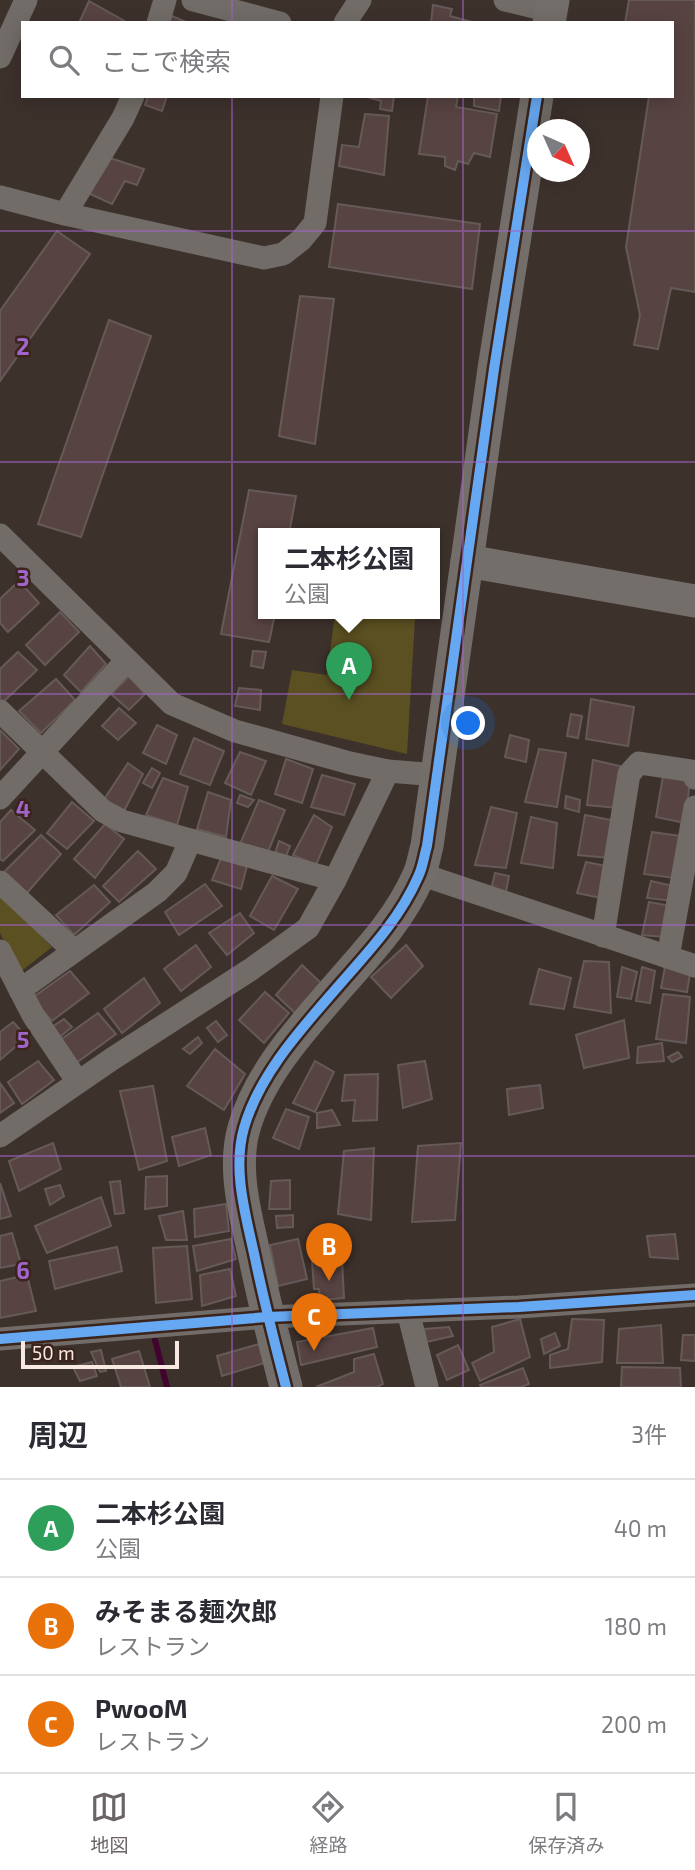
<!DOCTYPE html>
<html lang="ja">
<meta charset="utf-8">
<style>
body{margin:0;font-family:"Exo 2","Noto Sans JP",sans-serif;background:#f7f7f7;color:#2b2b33}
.compass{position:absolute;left:527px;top:119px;width:63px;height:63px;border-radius:50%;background:#fff;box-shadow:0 4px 18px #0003;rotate:135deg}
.scale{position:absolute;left:21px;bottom:18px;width:158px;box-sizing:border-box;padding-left:7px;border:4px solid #f8e9e3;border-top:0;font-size:19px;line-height:24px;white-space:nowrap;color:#f8e9e3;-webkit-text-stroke:5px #3a241c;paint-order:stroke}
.you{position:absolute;left:469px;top:724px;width:24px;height:24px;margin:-18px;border:5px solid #fff;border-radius:50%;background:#1a73e8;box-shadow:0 0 0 10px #1a73e833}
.badge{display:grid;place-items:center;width:46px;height:46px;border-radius:50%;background:#6a6465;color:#fff;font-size:23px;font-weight:700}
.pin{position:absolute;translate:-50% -58px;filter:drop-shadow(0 2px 4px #0008)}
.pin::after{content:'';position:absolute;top:37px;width:24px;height:21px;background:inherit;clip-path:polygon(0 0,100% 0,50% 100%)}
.popup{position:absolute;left:258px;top:528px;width:182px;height:91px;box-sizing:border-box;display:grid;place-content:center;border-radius:0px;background:#fff;filter:drop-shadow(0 2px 5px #0005);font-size:23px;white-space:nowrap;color:#7c7c81}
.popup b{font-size:26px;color:#2b2b33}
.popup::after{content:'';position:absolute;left:50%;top:100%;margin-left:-14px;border:14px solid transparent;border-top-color:#fff}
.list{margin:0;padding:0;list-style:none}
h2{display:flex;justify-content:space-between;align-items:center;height:91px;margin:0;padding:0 28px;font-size:30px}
h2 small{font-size:23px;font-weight:400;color:#7c7c81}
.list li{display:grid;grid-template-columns:46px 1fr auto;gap:21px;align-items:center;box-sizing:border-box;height:98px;padding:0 28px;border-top:2px solid #e1e1e2}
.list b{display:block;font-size:26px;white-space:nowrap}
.list p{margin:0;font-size:23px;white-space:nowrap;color:#7c7c81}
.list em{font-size:23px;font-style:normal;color:#7c7c81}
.icon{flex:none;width:38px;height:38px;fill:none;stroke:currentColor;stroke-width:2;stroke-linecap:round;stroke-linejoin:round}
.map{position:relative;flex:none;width:695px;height:1387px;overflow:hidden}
.search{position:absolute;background:#fff;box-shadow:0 4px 18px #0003;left:21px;right:21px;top:21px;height:77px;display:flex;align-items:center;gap:18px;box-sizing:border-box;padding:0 24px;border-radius:0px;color:#7c7c81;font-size:26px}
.sheet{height:385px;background:#fff}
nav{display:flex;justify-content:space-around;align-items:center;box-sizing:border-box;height:98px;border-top:2px solid #e1e1e2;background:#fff;font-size:19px;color:#7c7c81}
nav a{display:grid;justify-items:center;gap:4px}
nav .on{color:#6a6465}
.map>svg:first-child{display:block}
</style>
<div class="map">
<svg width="695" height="1387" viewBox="0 0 695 1387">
<rect width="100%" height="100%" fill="#3d312c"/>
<g fill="#5a5021">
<polygon points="335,614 399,614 415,618 407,754 282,724 292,670 327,675"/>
<polygon points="0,895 52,947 19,973 0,933"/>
</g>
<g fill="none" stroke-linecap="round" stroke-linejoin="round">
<polyline stroke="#41042f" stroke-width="6" points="155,1340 167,1387"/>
</g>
<g fill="#574342" stroke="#655a58" stroke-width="2">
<polygon points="629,0 695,0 695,292 671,288 658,349 634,345 640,315 626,247 649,96 672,96 672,23 625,23"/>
<polygon points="89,1 128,23 79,23"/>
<polygon points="433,5 452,9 450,16 476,23 431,23"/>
<polygon points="172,16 186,22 186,23 169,23"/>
<polygon points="148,96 167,96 162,111 145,105"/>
<polygon points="364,96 394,96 392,111 380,109 381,101"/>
<polygon points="428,96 458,96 456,107 497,114 490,157 474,153 468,164 458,161 455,170 445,166 445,157 419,154"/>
<polygon points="474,96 501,96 499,111 474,106"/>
<polygon points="365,114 389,116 384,175 339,166 342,145 359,147"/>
<polygon points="107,157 144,169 137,185 125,181 112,204 88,193"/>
<polygon points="338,204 480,224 472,289 329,267"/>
<polygon points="57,231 90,254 0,381 0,311"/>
<polygon points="300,296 334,299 315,444 279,436"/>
<polygon points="109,320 151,336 81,537 38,524"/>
<polygon points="249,490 296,496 289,534 263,534 263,614 275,614 269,642 221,634"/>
<polygon points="19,581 39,603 8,632 0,623 0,599"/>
<polygon points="60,612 79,632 45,665 26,645"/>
<polygon points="90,646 106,664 81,692 64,675"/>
<polygon points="253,651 266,652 263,668 251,666"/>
<polygon points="18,652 37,670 1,704 0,702 0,669"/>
<polygon points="129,676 145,694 129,710 111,694"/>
<polygon points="56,679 75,700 41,733 19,711"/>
<polygon points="239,688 261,690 260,710 235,706"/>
<polygon points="591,699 634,707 628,746 586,739"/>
<polygon points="119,708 136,723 118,740 102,726"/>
<polygon points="571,714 582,716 578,738 567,736"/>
<polygon points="157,725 177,735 166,764 143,753"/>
<polygon points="0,730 19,749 0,770"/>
<polygon points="510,735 529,740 526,762 505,757"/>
<polygon points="194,738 224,751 210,785 180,774"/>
<polygon points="539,749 566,753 557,807 525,802"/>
<polygon points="240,752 266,761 251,795 225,783"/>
<polygon points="286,759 313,769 302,803 275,794"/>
<polygon points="593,760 620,766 617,808 587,805"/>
<polygon points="128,763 143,774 123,813 103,801"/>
<polygon points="152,768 160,773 152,788 143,783"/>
<polygon points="322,775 355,784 344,815 311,807"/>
<polygon points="663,776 690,780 685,823 656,817"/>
<polygon points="163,778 188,787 177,825 146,815"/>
<polygon points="208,792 231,800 226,837 197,829"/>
<polygon points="240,795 254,800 248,807 237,803"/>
<polygon points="566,796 580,800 579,812 565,808"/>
<polygon points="259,800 285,810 268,852 240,844"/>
<polygon points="72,802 94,821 67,849 47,833"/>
<polygon points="491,807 517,813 506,868 475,865"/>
<polygon points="11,810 35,830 3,861 0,859 0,822"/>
<polygon points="314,815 332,827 316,865 293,855"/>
<polygon points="585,815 616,821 609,858 578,855"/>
<polygon points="531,817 557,823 553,868 521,863"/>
<polygon points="105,824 124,839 95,878 74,859"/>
<polygon points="652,832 681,836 674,878 644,874"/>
<polygon points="41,835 61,854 26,894 2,874"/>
<polygon points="279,841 290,846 286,856 275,853"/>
<polygon points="138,851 156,869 119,902 103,886"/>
<polygon points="221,858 247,866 241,889 212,880"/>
<polygon points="586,862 606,866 601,898 577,893"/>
<polygon points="495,873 509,876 506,892 491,890"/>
<polygon points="272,876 298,889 274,930 250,916"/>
<polygon points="651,881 673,886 672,901 647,898"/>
<polygon points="205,884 222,906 179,935 165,912"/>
<polygon points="94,885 110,902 74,935 56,915"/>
<polygon points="649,902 671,906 665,937 642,935"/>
<polygon points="240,913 254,933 227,955 209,933"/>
<polygon points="196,945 211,967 181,991 164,969"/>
<polygon points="406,945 423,966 391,998 371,977"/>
<polygon points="584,961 609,962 611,1013 574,1007"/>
<polygon points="302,965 321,983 296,1014 276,995"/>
<polygon points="622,967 637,972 631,999 617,997"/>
<polygon points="642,967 655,971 650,1003 636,1001"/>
<polygon points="665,967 690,974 687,992 661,988"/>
<polygon points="539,969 571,978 564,1009 530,1004"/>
<polygon points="70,971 89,993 52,1021 32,998"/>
<polygon points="144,978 160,1003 122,1033 104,1009"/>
<polygon points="265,992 289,1013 264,1043 239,1020"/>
<polygon points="663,994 690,997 686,1043 656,1039"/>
<polygon points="98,1013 116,1034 76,1063 59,1041"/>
<polygon points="64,1019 72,1027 55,1041 47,1030"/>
<polygon points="624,1020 629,1058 584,1068 576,1035"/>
<polygon points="216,1021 227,1035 218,1042 207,1028"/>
<polygon points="13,1022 27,1037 0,1060 0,1032"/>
<polygon points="198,1037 202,1043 190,1054 183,1049"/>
<polygon points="662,1043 664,1061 637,1063 638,1047"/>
<polygon points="215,1049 245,1074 224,1110 187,1086"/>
<polygon points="678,1052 682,1057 672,1062 668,1057"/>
<polygon points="38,1061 54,1080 22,1104 8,1082"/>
<polygon points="315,1061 334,1072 315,1112 293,1103"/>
<polygon points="425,1061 432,1099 403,1108 398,1065"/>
<polygon points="378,1074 377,1120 353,1121 355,1100 342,1101 345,1075"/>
<polygon points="0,1083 14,1103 0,1113"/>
<polygon points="540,1085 543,1108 509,1115 507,1089"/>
<polygon points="153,1086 167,1161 139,1170 120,1091"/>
<polygon points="286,1109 309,1117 299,1149 273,1138"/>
<polygon points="332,1110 340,1125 317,1128 317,1113"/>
<polygon points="205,1128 211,1155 179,1166 172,1137"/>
<polygon points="53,1143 61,1169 19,1191 9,1161"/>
<polygon points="461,1143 455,1220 412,1222 418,1146"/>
<polygon points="374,1148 371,1220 338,1214 344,1151"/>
<polygon points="167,1176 167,1206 145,1209 146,1177"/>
<polygon points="290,1180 290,1209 269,1209 271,1181"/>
<polygon points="120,1181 124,1213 115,1214 110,1182"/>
<polygon points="0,1183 11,1216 0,1219"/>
<polygon points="60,1185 64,1196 50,1205 45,1189"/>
<polygon points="101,1197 111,1226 47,1253 35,1226"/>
<polygon points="226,1204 229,1231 195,1237 194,1209"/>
<polygon points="183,1211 187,1240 166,1240 159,1216"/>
<polygon points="293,1215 293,1227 277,1228 276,1216"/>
<polygon points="12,1233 21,1264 0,1268 0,1236"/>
<polygon points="675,1234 678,1259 650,1257 647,1236"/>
<polygon points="231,1239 236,1259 197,1271 193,1246"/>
<polygon points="298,1239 307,1279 278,1286 270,1245"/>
<polygon points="187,1246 192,1299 156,1303 153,1248"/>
<polygon points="117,1247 122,1271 55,1289 49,1261"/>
<polygon points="342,1259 344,1298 320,1300 319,1289 314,1289 312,1261"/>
<polygon points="230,1269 236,1296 202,1306 200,1275"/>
<polygon points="27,1275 36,1311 0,1318 0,1281"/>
<polygon points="520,1319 530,1357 480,1381 472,1363 494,1352 492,1327"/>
<polygon points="572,1319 604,1320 602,1362 550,1368 550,1355 568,1349"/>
<polygon points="661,1325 663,1363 617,1363 619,1329"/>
<polygon points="449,1327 453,1336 426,1342 424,1329"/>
<polygon points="373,1328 377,1347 301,1365 297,1342"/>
<polygon points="555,1333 560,1346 544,1354 541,1339"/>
<polygon points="683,1335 695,1335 695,1361 681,1360"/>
<polygon points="259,1344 264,1363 222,1376 217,1356"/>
<polygon points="458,1345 469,1370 447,1380 437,1355"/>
<polygon points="101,1350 106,1371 100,1372 91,1352"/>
<polygon points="139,1351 150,1387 121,1387 112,1359"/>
<polygon points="374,1354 383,1384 377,1387 316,1387 354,1372 354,1359"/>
<polygon points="92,1362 97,1376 80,1381 73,1367"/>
<polygon points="622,1367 680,1368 681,1387 621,1387"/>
<polygon points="523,1368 529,1384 521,1387 481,1387 480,1385"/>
</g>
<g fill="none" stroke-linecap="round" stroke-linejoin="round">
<g stroke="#716c68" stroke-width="23">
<polyline points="193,0 280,23"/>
<polyline points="505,0 551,11"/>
<polyline points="158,23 165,0"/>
<polyline points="345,23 360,0"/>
<polyline points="0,57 26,0"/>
<polyline points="0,197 65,214 264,258 283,254 301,240 315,223 332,96"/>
<polyline points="65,214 123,118 133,96"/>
<polyline points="0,535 172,704 235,731 350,763 388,771 437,775"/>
<polyline points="0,711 103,811 122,821 335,880"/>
<polyline points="0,798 127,660"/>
<polyline points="420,874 695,966"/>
<polyline points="0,882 74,951"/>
<polyline points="603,936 629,774 639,763 692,771 695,778"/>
<polyline points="0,951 33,1015 78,1082"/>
<polyline points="668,957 695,807"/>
<polyline points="20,990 157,892 176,873 190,841"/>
<polyline points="0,1136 112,1059 250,970 308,928 335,880 388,771"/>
<polyline points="408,1311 427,1387"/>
<polyline points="0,1339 267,1317 519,1307 695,1295"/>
</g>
<g stroke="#746e6a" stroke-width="33">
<polyline points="549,23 553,0"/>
<polyline points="467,561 695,601"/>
<path d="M286 1387C275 1344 264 1302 255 1258 246 1216 232 1170 244 1128 260 1072 304 1026 341 983 370 950 400 918 418 877 423 867 424 856 427 846L494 369 537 96"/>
</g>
<g stroke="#3a241c" stroke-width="15">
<g id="cycleway">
<polyline points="0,1339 267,1317 519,1307 695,1295"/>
<path d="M286 1387C275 1344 264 1302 255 1258 246 1216 232 1170 244 1128 260 1072 304 1026 341 983 370 950 400 918 418 877 423 867 424 856 427 846L494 369 537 96"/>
</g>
</g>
<use href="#cycleway" stroke="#66a8f1" stroke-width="10"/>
</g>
<path fill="none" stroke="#a065ca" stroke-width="2" stroke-opacity="0.55" d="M232 0V23M463 0V23M232 96V1387M463 96V1387M0 231H695M0 462H695M0 694H695M0 925H695M0 1156H695"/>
<g font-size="23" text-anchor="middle" font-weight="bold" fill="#a065ca" stroke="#3a241c" stroke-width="5" stroke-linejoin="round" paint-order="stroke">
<text x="23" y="355">2</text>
<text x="23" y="586">3</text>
<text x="23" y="817">4</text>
<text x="23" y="1048">5</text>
<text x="23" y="1279">6</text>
</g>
</svg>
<svg class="compass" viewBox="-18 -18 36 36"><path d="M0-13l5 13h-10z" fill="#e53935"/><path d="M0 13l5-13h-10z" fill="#7c7c81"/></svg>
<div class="scale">50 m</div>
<div class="you"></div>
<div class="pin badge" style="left:349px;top:700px;background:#2e9e5b">A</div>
<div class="popup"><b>二本杉公園</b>公園</div>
<div class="pin badge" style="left:329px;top:1281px;background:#e8710a">B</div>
<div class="pin badge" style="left:314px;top:1351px;background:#e8710a">C</div>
<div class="search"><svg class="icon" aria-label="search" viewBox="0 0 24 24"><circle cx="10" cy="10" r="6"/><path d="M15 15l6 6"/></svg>ここで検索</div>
</div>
<section class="sheet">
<h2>周辺<small>3件</small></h2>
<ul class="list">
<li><span class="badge" style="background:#2e9e5b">A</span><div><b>二本杉公園</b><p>公園</p></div><em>40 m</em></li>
<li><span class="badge" style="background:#e8710a">B</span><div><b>みそまる麺次郎</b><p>レストラン</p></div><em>180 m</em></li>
<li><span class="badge" style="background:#e8710a">C</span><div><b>PwooM</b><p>レストラン</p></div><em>200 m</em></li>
</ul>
</section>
<nav>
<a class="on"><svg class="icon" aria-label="map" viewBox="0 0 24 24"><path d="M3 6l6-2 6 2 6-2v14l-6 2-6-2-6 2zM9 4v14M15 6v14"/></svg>地図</a>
<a><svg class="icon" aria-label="directions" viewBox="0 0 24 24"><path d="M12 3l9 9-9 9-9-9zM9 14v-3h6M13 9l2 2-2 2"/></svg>経路</a>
<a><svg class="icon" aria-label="saved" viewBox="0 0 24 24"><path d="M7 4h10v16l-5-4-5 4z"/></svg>保存済み</a>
</nav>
